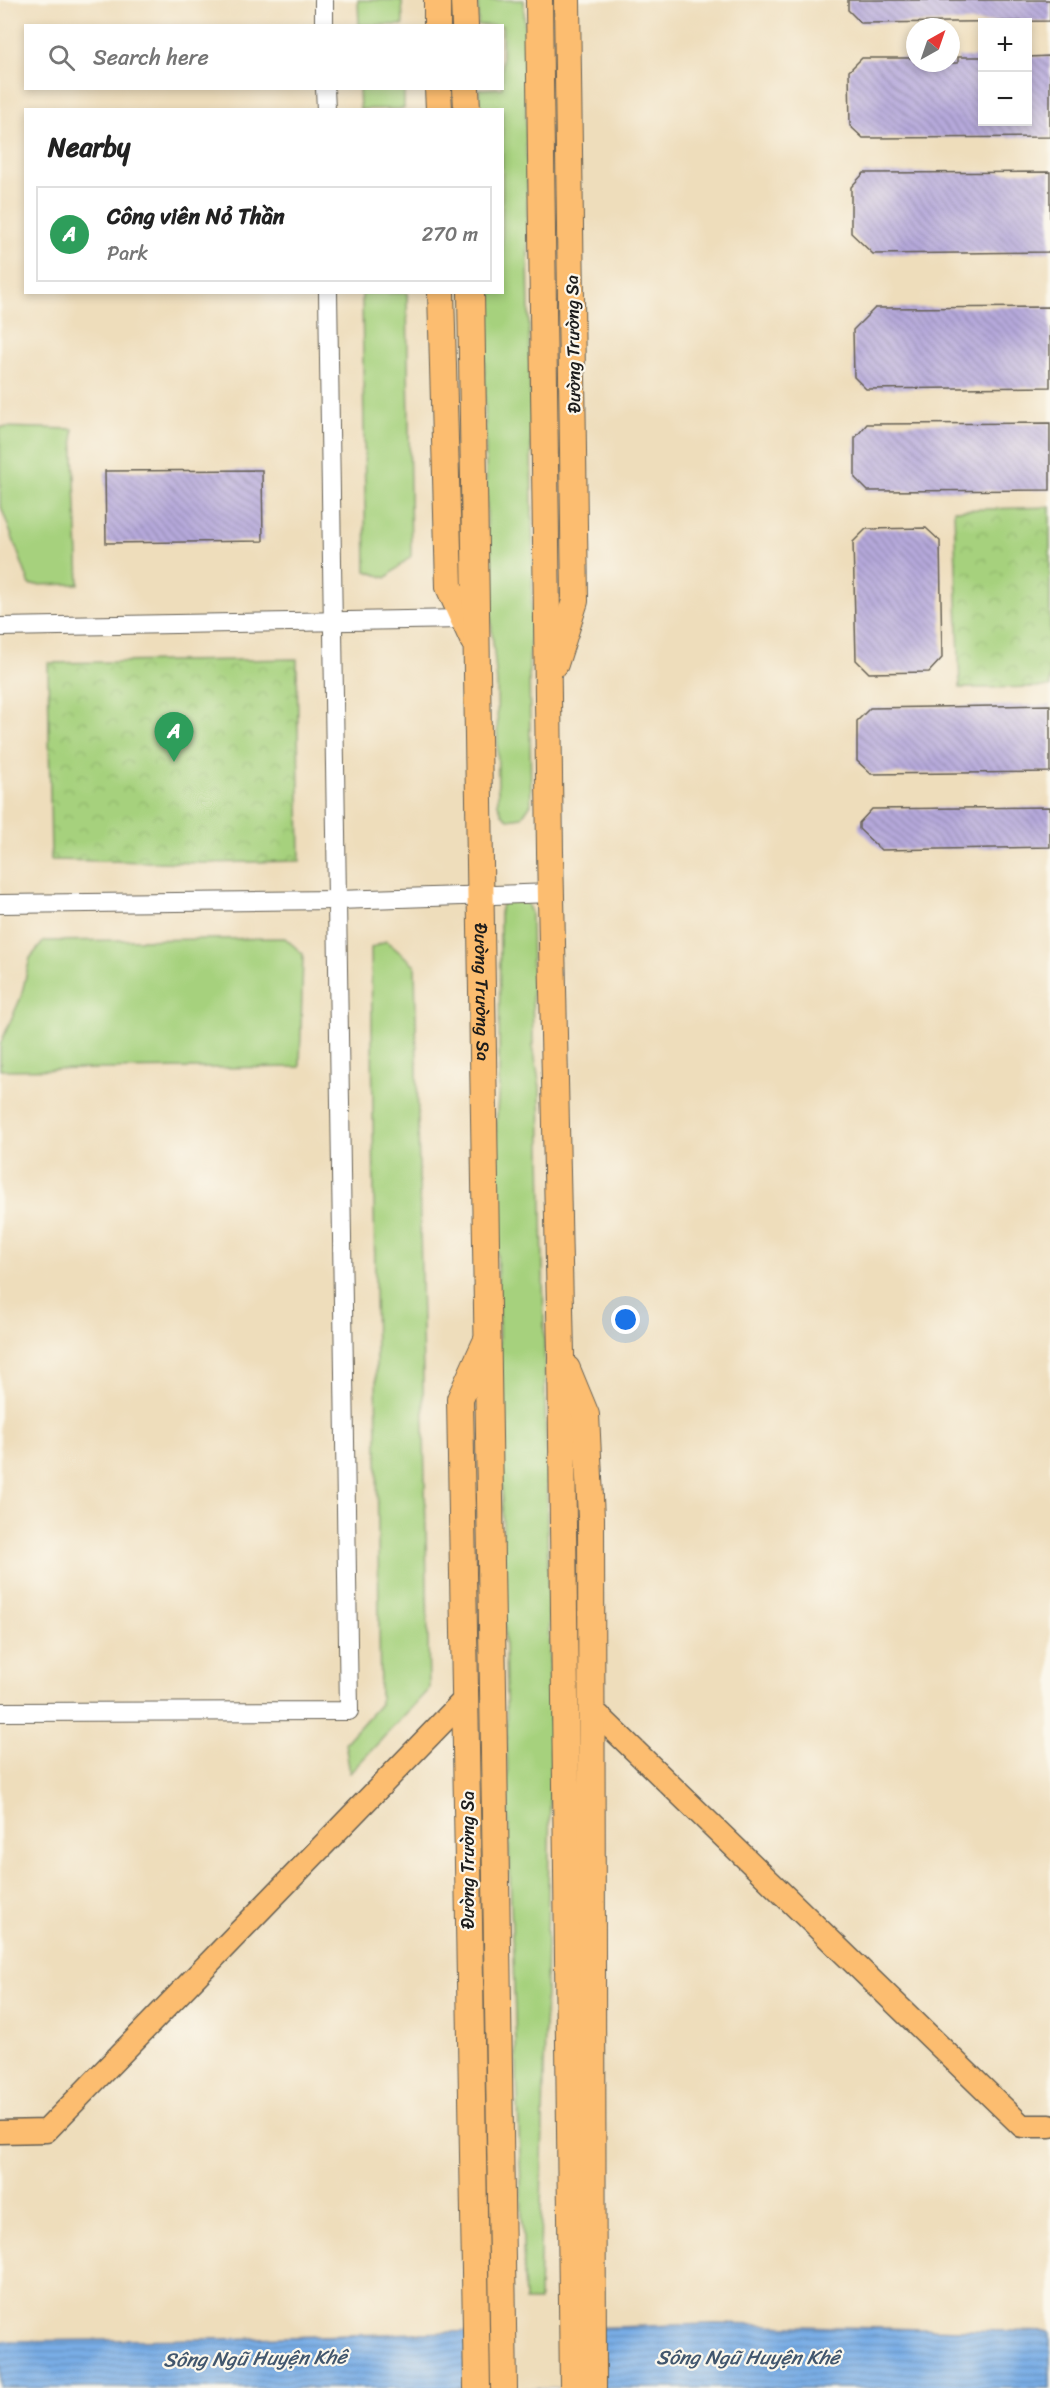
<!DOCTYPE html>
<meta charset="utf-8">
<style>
body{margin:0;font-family:Sriracha,sans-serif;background:#f6f6f6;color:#222}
.controls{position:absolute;right:18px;top:18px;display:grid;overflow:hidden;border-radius:0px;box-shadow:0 3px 9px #0003}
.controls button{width:54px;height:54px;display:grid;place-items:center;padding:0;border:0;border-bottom:2px solid #e0e0e0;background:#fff;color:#222;font:30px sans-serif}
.compass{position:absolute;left:906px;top:18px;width:54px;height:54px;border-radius:50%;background:#fff;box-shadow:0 3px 9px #0003;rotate:40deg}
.you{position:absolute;left:626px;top:1320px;width:21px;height:21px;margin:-15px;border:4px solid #fff;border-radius:50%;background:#1a73e8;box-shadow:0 0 0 9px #1a73e833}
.badge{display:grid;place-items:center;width:39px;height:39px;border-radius:50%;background:#b5179e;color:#fff;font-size:20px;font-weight:700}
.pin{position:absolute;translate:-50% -50px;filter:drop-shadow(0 2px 3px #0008)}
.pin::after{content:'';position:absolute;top:32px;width:21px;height:18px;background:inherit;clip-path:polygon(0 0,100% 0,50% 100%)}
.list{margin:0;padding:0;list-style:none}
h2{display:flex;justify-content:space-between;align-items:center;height:78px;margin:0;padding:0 24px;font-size:26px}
h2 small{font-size:20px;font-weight:400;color:#767676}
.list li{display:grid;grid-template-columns:39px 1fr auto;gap:18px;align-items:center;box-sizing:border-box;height:96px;margin:0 12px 12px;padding:0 12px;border:2px solid #e0e0e0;border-radius:0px}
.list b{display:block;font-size:22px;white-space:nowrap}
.list p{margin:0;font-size:20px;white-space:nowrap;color:#767676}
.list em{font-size:20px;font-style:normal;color:#767676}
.icon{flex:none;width:33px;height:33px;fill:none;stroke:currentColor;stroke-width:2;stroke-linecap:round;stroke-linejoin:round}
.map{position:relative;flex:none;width:1050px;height:2388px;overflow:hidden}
.search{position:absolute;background:#fff;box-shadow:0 3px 9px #0003;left:24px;top:24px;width:480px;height:66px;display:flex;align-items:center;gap:15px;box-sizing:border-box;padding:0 21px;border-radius:0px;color:#767676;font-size:22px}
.panel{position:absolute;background:#fff;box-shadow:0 3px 9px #0003;left:24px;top:108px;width:480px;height:186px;border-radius:0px}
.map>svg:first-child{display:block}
</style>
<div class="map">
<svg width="1050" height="2388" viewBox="0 0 1050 2388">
<defs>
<pattern id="park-crowns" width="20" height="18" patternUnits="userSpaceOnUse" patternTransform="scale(1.5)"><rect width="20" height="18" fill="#a6d17d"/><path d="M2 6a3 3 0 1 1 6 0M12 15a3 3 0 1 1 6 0" fill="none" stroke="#8eb36b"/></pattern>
<pattern id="water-rules" width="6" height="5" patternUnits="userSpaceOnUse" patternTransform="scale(1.5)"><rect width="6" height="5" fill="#79ade6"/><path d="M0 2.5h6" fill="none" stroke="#628cba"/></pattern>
<pattern id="building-back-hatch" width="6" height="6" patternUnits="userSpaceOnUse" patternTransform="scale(1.5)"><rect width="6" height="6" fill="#b6a9db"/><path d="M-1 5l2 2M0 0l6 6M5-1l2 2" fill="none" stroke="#9389b1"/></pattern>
</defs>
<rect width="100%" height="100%" fill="#fbf7ec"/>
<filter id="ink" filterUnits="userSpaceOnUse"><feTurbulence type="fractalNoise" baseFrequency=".0167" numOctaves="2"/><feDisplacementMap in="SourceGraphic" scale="12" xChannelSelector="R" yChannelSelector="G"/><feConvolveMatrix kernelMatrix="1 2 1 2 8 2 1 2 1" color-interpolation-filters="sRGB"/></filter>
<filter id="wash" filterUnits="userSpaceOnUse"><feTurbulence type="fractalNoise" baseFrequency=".008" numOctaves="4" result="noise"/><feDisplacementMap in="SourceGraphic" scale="24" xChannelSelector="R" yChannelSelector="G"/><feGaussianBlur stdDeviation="1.35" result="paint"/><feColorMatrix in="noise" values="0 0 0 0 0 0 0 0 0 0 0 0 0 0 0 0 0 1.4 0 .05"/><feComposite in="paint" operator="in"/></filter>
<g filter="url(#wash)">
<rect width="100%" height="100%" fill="#edb"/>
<g fill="#a6d17d" stroke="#61764c" stroke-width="1.5">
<polygon points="358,0 402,0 403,25 359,25"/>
<polygon points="478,0 524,0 533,569 529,665 531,804 522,817 508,819 502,814 498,804 497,683 488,591 483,293 502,292 502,110 480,109 479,89 502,88 502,26 478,25"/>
<polygon points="359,89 404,89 404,109 360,109"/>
<polygon points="362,293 407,293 411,556 386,578 366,571"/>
<polygon points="0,427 73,429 79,584 30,585 0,504"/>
<polygon points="509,898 526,901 531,913 533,1046 540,1087 551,1758 539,2301 525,2301 509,1846 495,1141 499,1083 500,913 502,904"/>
<polygon points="285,938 303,954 300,1067 0,1070 0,1045 21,997 30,958 44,941"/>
<polygon points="386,941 415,965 429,1689 350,1773 345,1743 380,1704 371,948"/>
</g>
<g fill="url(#park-crowns)" stroke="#61764c" stroke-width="1.5">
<polygon points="1050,507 1050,687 960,688 954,510"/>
<polygon points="297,659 300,861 206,863 51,860 48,663"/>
</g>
<polygon fill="url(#water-rules)" stroke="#4a6481" stroke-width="1.5" points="713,2324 1050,2332 1050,2388 0,2388 0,2341 224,2339"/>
<polygon fill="#edb" points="592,2324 593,2388 477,2388 475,2327"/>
<g id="blocks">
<g fill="url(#building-back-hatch)">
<polygon points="848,0 1050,0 1050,21 861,23 848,10"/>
<polygon points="1050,56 1050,137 863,138 850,126 849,71 862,58 915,58 915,63 958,63 958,57 982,57 982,122 1028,122 1028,57"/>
<polygon points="1050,172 1050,252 873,254 851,233 851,187 864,173"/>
<polygon points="1050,307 1050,387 866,389 854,377 853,330 875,308"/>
<polygon points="1050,423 1050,490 868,491 855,478 855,438 867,424"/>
<polygon points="262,470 263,541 106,543 105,471"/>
<polygon points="926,528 940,541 942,658 929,672 869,673 856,660 853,542 866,529"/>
<polygon points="1050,705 1050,772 871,774 857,761 857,721 870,708"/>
<polygon points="1050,807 1050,847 881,850 859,829 859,823 872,809"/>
</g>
</g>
</g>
<g filter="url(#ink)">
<use href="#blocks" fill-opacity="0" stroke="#666054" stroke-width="1.5"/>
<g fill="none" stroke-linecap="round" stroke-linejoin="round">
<g stroke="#666054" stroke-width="20">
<g id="minor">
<polyline points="324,0 324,26"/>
<polyline points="325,88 326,110"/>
<polyline points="0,627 464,619"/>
<polyline points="0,904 337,900 552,893"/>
<polyline points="0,1712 349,1711 328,292"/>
</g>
</g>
<g stroke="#666054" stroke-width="25">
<g id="major">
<polyline points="592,1709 1022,2126 1050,2126"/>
<polyline points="0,2132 46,2131 465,1699"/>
</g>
</g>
<g stroke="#666054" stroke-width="28">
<g id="highway">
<polyline points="437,0 437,26"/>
<polyline points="464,0 465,26"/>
<polyline points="539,0 550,852 561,1354 573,2388"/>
<polyline points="438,88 439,110"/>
<polyline points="466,88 467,110"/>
<polyline points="441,292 449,587 473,640"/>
<path id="s1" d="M471 292 504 2388"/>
<polyline points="555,664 575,601 567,0"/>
<polyline points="567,1369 586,1415 591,1518 593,2388"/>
<polyline points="477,2388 460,1399 485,1344"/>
</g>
</g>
<use href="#minor" stroke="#fff" stroke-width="18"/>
<use href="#major" stroke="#fcbd6f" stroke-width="22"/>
<use href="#highway" stroke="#fcbd6f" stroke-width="26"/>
</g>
</g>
<g text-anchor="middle" stroke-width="4.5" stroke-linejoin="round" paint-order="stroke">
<g font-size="18" fill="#1c1c1c" stroke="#fbf7ec">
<text transform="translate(573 344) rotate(-91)" y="6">Đường Trường Sa</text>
<text dy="6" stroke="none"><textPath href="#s1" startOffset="700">Đường Trường Sa</textPath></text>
<text transform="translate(468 1860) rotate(-90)" y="6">Đường Trường Sa</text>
</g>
<g font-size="20" font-style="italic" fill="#41566d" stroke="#fbf7ec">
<text x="748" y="2364">Sông Ngũ Huyện Khê</text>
<text transform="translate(255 2358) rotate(-1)" y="7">Sông Ngũ Huyện Khê</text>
</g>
</g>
</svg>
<div class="controls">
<button>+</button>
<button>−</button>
</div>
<svg class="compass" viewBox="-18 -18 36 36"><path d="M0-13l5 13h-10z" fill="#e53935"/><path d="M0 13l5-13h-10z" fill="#767676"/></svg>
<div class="you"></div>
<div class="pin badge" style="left:174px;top:762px;background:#2e9e5b">A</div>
<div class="search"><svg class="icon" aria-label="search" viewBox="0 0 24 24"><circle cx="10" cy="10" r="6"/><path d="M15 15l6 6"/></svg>Search here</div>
<section class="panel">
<h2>Nearby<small></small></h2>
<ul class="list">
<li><span class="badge" style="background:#2e9e5b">A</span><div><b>Công viên Nỏ Thần</b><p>Park</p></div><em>270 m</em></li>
</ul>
</section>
</div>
